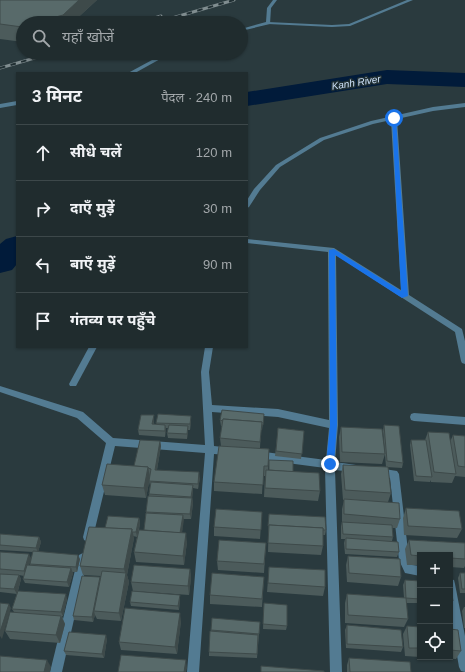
<!DOCTYPE html>
<html lang="hi">
<meta charset="utf-8">
<style>
body{margin:0;font-family:Arial,"Noto Sans Devanagari",sans-serif;background:#283436;color:#f1f3f6}
.controls{position:absolute;right:12px;bottom:12px;display:grid;overflow:hidden;border-radius:0px;box-shadow:0 1px 3px #0004}
.controls button{width:36px;height:36px;display:grid;place-items:center;padding:0;border:0;border-bottom:1px solid #3d484a;background:#202c2e;color:#f1f3f6;font:20px sans-serif}
.stop{position:absolute;width:12px;height:12px;margin:-9px;border:3px solid #1a73e8;border-radius:50%;background:#fff}
.stop.end{background:#1a73e8;border-color:#fff;box-shadow:0 1px 4px #0008}
.list{margin:0;padding:0;list-style:none}
h2{display:flex;justify-content:space-between;align-items:center;height:52px;margin:0;padding:0 16px;font-size:17px}
h2 small{font-size:13px;font-weight:400;color:#a2a7aa}
.list li{display:grid;grid-template-columns:26px 1fr auto;gap:12px;align-items:center;box-sizing:border-box;height:56px;padding:0 16px;border-top:1px solid #3d484a}
.list b{display:block;font-size:15px;white-space:nowrap}
.list em{font-size:13px;font-style:normal;color:#a2a7aa}
.icon{flex:none;width:22px;height:22px;fill:none;stroke:currentColor;stroke-width:2;stroke-linecap:round;stroke-linejoin:round}
.map{position:relative;flex:none;width:465px;height:672px;overflow:hidden}
.search{position:absolute;background:#202c2e;box-shadow:0 1px 3px #0004;left:16px;top:16px;width:232px;height:44px;display:flex;align-items:center;gap:10px;box-sizing:border-box;padding:0 14px;border-radius:22px;color:#a2a7aa;font-size:15px}
.panel{position:absolute;background:#202c2e;box-shadow:0 1px 3px #0004;left:16px;top:72px;width:232px;height:276px;border-radius:0px}
.map>svg:first-child{display:block}
</style>
<div class="map">
<svg width="465" height="672" viewBox="0 0 465 672">
<rect width="100%" height="100%" fill="#2a3a3e"/>
<g fill="none" stroke-linecap="round" stroke-linejoin="round">
<g fill="#011b3a" fill-rule="evenodd">
<polygon points="387,70 465,73 465,87 387,84 247,106 247,92"/>
<polygon points="17,236 17,264 12,270 0,273 0,244 6,239"/>
</g>
<polygon fill="#537b92" fill-rule="evenodd" points="407,0 413,0 350,26 332,27 268,24 266,23 268,22 332,25 349,24"/>
<g fill="#537b92" fill-rule="evenodd">
<polygon points="273,0 277,0 271,8 270,24 241,31 241,29 266,22 267,8"/>
<polygon points="165,53 171,53 135,73 128,73"/>
<polygon points="17,101 17,105 0,108 0,104"/>
<polygon points="465,103 465,107 433,111 397,119 409,295 462,329 465,341 465,364 462,363 461,361 455,332 336,255 338,425 335,462 356,465 358,468 356,471 353,472 335,470 342,672 330,672 325,468 257,459 254,458 252,455 254,452 257,451 326,460 329,428 278,417 212,412 214,446 231,448 233,451 231,454 228,455 214,454 199,672 187,672 205,453 115,446 93,537 92,540 88,542 84,540 83,537 106,443 77,418 0,392 0,386 83,412 113,438 205,445 201,372 205,347 213,347 209,372 212,405 278,409 329,420 328,252 247,243 247,239 334,248 401,290 391,120 373,124 324,140 280,167 260,190 249,207 247,208 247,200 254,189 276,165 320,138 371,121 433,107"/>
<polygon points="89,347 97,347 76,386 70,386 69,384"/>
<polygon points="414,413 465,417 465,425 414,421 411,420 410,417 411,414"/>
<polygon points="378,468 397,471 399,474 409,559 412,565 420,566 420,576 405,573 399,560 390,478 375,475 373,472 375,469"/>
<polygon points="83,553 87,555 88,558 62,672 50,672 78,558 79,555"/>
<polygon points="450,579 454,580 455,584 465,636 465,672 461,671 459,667 450,615"/>
</g>
<g stroke="#808d90" stroke-width="3">
<g id="rail">
<polyline points="138,23 161,16"/>
<polyline points="155,23 234,0"/>
<polyline points="0,68 52,53"/>
</g>
</g>
<use href="#rail" stroke="#202f33" stroke-width="2" stroke-dasharray="5.5" stroke-linecap="butt"/>
</g>
<g fill="#4c5b5b">
<polygon points="0,0 97,0 72,23 23,23 23,42 0,39"/>
<polygon points="264,414 262,430 261,430 260,448 269,449 268,470 293,472 320,491 318,501 264,497 265,476 263,476 262,494 214,491 214,482 221,446 220,438 222,426 221,426 220,420"/>
<polygon points="154,421 154,424 157,424 156,423 191,421 190,430 188,430 187,439 168,438 167,433 168,428 166,428 165,437 139,435 138,430"/>
<polygon points="384,425 403,463 402,468 386,467 383,431"/>
<polygon points="341,427 385,454 382,464 340,462 339,437"/>
<polygon points="278,428 304,431 301,459 275,456"/>
<polygon points="428,432 450,442 453,435 465,436 465,477 455,476 452,483 431,482 430,480 430,482 414,481 410,445 411,440 425,440"/>
<polygon points="160,441 161,446 157,470 200,478 198,489 193,488 192,498 193,503 191,519 183,519 182,533 187,542 184,565 136,562 134,552 137,537 133,536 134,538 127,575 129,582 121,621 97,619 95,615 93,622 74,620 73,616 101,576 83,575 80,566 105,528 139,518 140,523 139,530 144,530 146,515 146,512 149,496 149,494 150,486 149,481 150,477 146,498 105,495 102,485 134,466"/>
<polygon points="343,465 391,493 388,502 400,519 397,528 392,528 393,537 392,541 399,552 397,557 345,554 344,543 345,539 341,539 341,526 342,522 342,509 344,500 343,500 341,474"/>
<polygon points="406,508 462,529 457,538 404,535 403,518"/>
<polygon points="262,512 260,539 214,536 214,527"/>
<polygon points="269,514 326,530 325,535 323,535 323,546 321,555 268,552"/>
<polygon points="0,534 39,537 41,542 38,552 80,559 77,572 72,572 73,573 69,587 25,583 23,579 24,576 19,575 21,579 18,591 67,599 63,616 62,616 65,624 60,643 10,639 5,631 14,612 12,609 17,594 0,592 0,552 31,558 29,565 30,565 30,564 33,552 0,550"/>
<polygon points="409,540 465,543 465,566 464,568 450,567 450,555 420,555 420,565 407,565 405,549"/>
<polygon points="266,543 264,573 218,570 217,561"/>
<polygon points="348,556 401,577 398,586 347,582 346,565"/>
<polygon points="269,567 325,587 323,596 267,592"/>
<polygon points="190,569 191,578 189,595 133,591 131,582"/>
<polygon points="460,573 465,573 465,593 460,593 458,578"/>
<polygon points="264,577 262,607 210,604 210,595"/>
<polygon points="405,580 420,581 420,603 406,603 408,619 404,627 345,623 345,603 347,594 404,598 403,585"/>
<polygon points="450,583 453,601 451,605 450,605"/>
<polygon points="180,595 180,599 179,610 131,606 130,602"/>
<polygon points="264,603 287,626 286,630 263,629"/>
<polygon points="464,607 465,607 465,628 464,628 462,611"/>
<polygon points="181,621 177,654 121,650 119,642"/>
<polygon points="260,622 257,658 209,656 209,652 211,630"/>
<polygon points="347,625 403,647 401,652 346,648 345,630"/>
<polygon points="407,626 420,627 420,657 405,656 403,634"/>
<polygon points="450,629 461,651 456,659 427,657 450,657"/>
<polygon points="107,639 104,658 66,655 64,651"/>
<polygon points="349,658 411,672 347,672 347,665"/>
</g>
<g fill="#3e4a4a">
<polygon points="79,0 97,0 72,23 34,23"/>
<polygon points="154,415 154,421 153,429 152,424"/>
<polygon points="191,416 191,421 190,430 190,424"/>
<polygon points="165,425 166,430 165,437"/>
<polygon points="188,426 188,431 187,439 187,434"/>
<polygon points="160,441 161,446 156,475 155,470"/>
<polygon points="148,467 150,477 146,498 144,488"/>
<polygon points="199,472 200,478 198,489 198,484"/>
<polygon points="193,485 193,490 192,502 191,497"/>
<polygon points="192,498 193,503 191,519 190,514"/>
<polygon points="183,515 184,520 181,539 180,534"/>
<polygon points="139,518 140,523 137,537 136,532"/>
<polygon points="132,529 134,538 127,575 129,582 121,621 119,613 126,576 124,569"/>
<polygon points="186,533 187,542 184,565 183,556"/>
<polygon points="39,537 41,542 38,552 36,548"/>
<polygon points="29,554 31,558 26,576 24,571"/>
<polygon points="78,555 80,559 77,572 76,567"/>
<polygon points="71,568 73,573 69,587 67,582"/>
<polygon points="190,569 191,578 189,595 188,586"/>
<polygon points="19,575 21,579 17,594 14,589"/>
<polygon points="100,577 94,611 95,615 93,622 92,617"/>
<polygon points="66,594 67,599 63,616 61,612"/>
<polygon points="180,595 180,599 179,610 178,606"/>
<polygon points="9,604 11,608 2,639 0,636 0,632"/>
<polygon points="180,613 181,621 177,654 175,647"/>
<polygon points="61,616 65,624 60,643 56,635"/>
<polygon points="106,635 107,639 104,658 102,654"/>
<polygon points="47,660 51,667 50,672 44,672"/>
<polygon points="186,660 187,668 186,672 184,672"/>
</g>
<g fill="#586a6a" stroke="#3e4a4a">
<polygon points="0,0 79,0 63,15 34,23 23,23 23,26 22,27 0,24"/>
<polygon points="222,410 264,414 263,425 261,425 262,422 223,419 223,421 220,420"/>
<polygon points="158,414 191,416 190,424 156,423"/>
<polygon points="141,415 154,415 152,424 165,425 165,431 138,430"/>
<polygon points="223,419 262,422 260,442 220,438"/>
<polygon points="169,425 188,426 187,434 167,433"/>
<polygon points="384,425 399,426 403,463 387,461"/>
<polygon points="341,427 382,429 385,454 342,452"/>
<polygon points="278,428 304,431 302,454 276,451"/>
<polygon points="428,432 449,433 456,474 434,472"/>
<polygon points="453,435 465,436 465,467 458,466"/>
<polygon points="140,440 160,441 155,470 199,472 198,484 149,481 151,469 148,468 148,467 134,466"/>
<polygon points="411,440 426,440 432,477 416,476"/>
<polygon points="219,446 269,449 268,466 264,466 263,485 214,482"/>
<polygon points="269,460 293,461 293,472 269,470"/>
<polygon points="107,464 148,467 144,488 102,485"/>
<polygon points="343,465 388,467 391,493 345,490"/>
<polygon points="266,470 319,473 320,491 265,488"/>
<polygon points="151,482 193,485 191,497 149,494"/>
<polygon points="148,496 192,498 190,514 146,512"/>
<polygon points="344,499 399,503 400,519 344,514"/>
<polygon points="406,508 459,511 462,529 408,526"/>
<polygon points="216,509 262,512 261,530 214,527"/>
<polygon points="146,513 183,515 180,533 144,530"/>
<polygon points="269,514 325,517 326,530 323,530 323,528 269,525 269,526 268,526"/>
<polygon points="108,516 139,518 136,532 132,532 132,529 105,528"/>
<polygon points="342,522 392,525 393,537 343,534"/>
<polygon points="269,525 323,528 323,546 268,543"/>
<polygon points="89,527 132,529 124,569 80,566"/>
<polygon points="139,530 186,533 183,556 134,552"/>
<polygon points="0,534 39,537 36,548 0,545"/>
<polygon points="346,538 398,542 399,552 346,549"/>
<polygon points="219,540 266,543 264,564 217,561"/>
<polygon points="409,540 465,543 465,559 450,558 450,555 420,555 420,556 411,555"/>
<polygon points="33,551 78,555 76,567 30,564"/>
<polygon points="0,552 29,554 24,571 0,569"/>
<polygon points="348,556 400,559 401,577 349,573"/>
<polygon points="27,565 71,568 67,582 23,579"/>
<polygon points="134,565 190,569 188,586 131,582"/>
<polygon points="269,567 325,570 325,587 268,583"/>
<polygon points="102,571 126,573 119,613 94,611"/>
<polygon points="212,573 264,577 262,599 210,595"/>
<polygon points="460,573 465,573 465,589 462,589"/>
<polygon points="0,574 19,575 14,589 0,588"/>
<polygon points="82,576 100,577 92,617 73,616"/>
<polygon points="405,580 420,581 420,599 406,598"/>
<polygon points="450,583 453,601 450,601"/>
<polygon points="18,591 66,594 61,612 12,609"/>
<polygon points="132,591 180,595 178,606 130,602"/>
<polygon points="347,594 406,598 408,619 348,615"/>
<polygon points="0,603 9,604 0,632"/>
<polygon points="264,603 287,605 287,626 263,624"/>
<polygon points="125,608 180,613 175,647 119,642"/>
<polygon points="10,612 61,616 56,635 5,631"/>
<polygon points="212,618 260,622 259,634 211,630"/>
<polygon points="347,625 401,630 403,647 347,644"/>
<polygon points="407,626 420,627 420,648 409,648"/>
<polygon points="450,629 458,630 461,651 450,650"/>
<polygon points="210,631 258,635 257,654 209,652"/>
<polygon points="69,632 106,635 102,654 64,651"/>
<polygon points="121,655 186,660 184,672 118,672"/>
<polygon points="0,656 47,660 44,672 0,672"/>
<polygon points="349,658 410,662 411,672 350,672"/>
<polygon points="261,666 324,671 324,672 261,672"/>
</g>
<polygon fill="#1a73e8" points="394,117 396,118 408,296 402,298 335,255 337,425 334,464 330,467 326,464 330,425 329,250 334,249 401,291 392,118"/>
<g text-anchor="middle" stroke-width="3" stroke-linejoin="round" paint-order="stroke">
<g font-size="10" font-style="italic" fill="#cce0f8" stroke="#202f33">
<text transform="translate(356 82) rotate(-9)" y="4">Kanh River</text>
</g>
</g>
</svg>
<div class="controls">
<button>+</button>
<button>−</button>
<button><svg class="icon" aria-label="locate" viewBox="0 0 24 24"><circle cx="12" cy="12" r="6"/><path d="M12 2v4M12 18v4M2 12h4M18 12h4"/></svg></button>
</div>
<div class="stop" style="left:394px;top:118px"></div>
<div class="stop end" style="left:330px;top:464px"></div>
<div class="search"><svg class="icon" aria-label="search" viewBox="0 0 24 24"><circle cx="10" cy="10" r="6"/><path d="M15 15l6 6"/></svg>यहाँ खोजें</div>
<section class="panel">
<h2>3 मिनट<small>पैदल · 240 m</small></h2>
<ul class="list">
<li><svg class="icon" aria-label="ahead" viewBox="0 0 24 24"><path d="M12 20V5M6 11l6-6 6 6"/></svg><div><b>सीधे चलें</b></div><em>120 m</em></li>
<li><svg class="icon" aria-label="right" viewBox="0 0 24 24"><path d="M7 20v-9h11M14 6l5 5-5 5"/></svg><div><b>दाएँ मुड़ें</b></div><em>30 m</em></li>
<li><svg class="icon" aria-label="left" viewBox="0 0 24 24"><path d="M17 20v-9H6M10 6l-5 5 5 5"/></svg><div><b>बाएँ मुड़ें</b></div><em>90 m</em></li>
<li><svg class="icon" aria-label="arrive" viewBox="0 0 24 24"><path d="M6 21V4h12l-3 4 3 4H6"/></svg><div><b>गंतव्य पर पहुँचे</b></div></li>
</ul>
</section>
</div>
